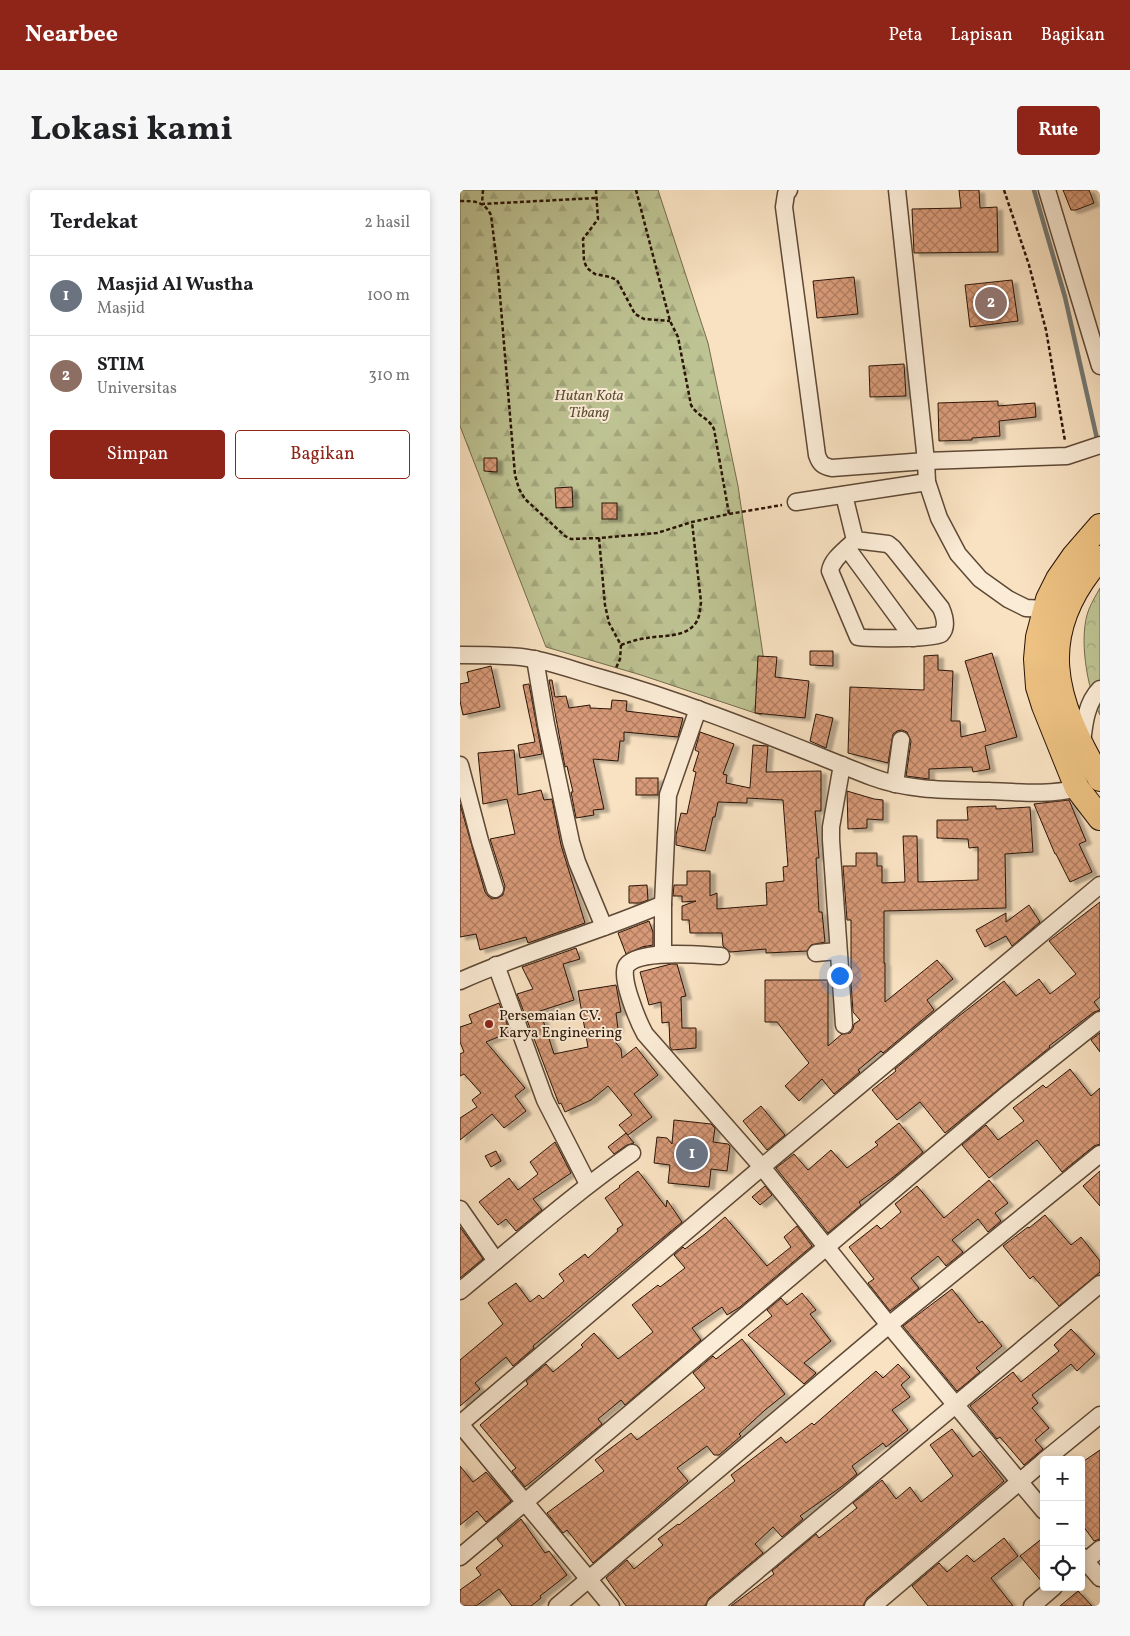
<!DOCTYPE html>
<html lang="id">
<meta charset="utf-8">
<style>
body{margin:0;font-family:Vollkorn,serif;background:#f6f6f6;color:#202124}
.controls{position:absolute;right:15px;bottom:15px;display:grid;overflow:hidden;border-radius:5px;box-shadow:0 2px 8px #0003}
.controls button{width:45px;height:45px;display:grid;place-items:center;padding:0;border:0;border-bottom:1px solid #e0e0e0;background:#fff;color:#202124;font:25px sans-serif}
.you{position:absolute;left:379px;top:785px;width:18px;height:18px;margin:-12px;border:4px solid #fff;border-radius:50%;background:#1a73e8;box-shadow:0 0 0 8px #1a73e833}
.badge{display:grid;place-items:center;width:32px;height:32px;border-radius:50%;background:#8f2418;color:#fff;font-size:16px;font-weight:700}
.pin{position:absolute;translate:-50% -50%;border:2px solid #fff;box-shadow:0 1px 5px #0006}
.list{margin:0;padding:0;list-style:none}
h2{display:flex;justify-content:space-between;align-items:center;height:65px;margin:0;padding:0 20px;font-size:21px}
h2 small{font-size:16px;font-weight:400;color:#757577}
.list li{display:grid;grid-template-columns:32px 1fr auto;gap:15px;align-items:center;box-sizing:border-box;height:80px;padding:0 20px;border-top:1px solid #e0e0e0}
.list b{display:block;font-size:19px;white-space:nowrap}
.list p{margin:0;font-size:16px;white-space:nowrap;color:#757577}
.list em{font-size:16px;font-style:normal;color:#757577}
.actions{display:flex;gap:10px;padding:15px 20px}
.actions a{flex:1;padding:11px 0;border:1px solid #8f2418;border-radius:5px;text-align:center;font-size:18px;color:#8f2418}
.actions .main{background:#8f2418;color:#fff}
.icon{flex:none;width:28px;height:28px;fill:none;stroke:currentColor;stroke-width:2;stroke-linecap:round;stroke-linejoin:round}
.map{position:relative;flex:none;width:640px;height:1416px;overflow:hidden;border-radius:5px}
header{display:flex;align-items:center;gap:30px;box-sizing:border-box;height:70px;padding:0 25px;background:#8f2418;color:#fff}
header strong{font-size:24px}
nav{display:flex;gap:28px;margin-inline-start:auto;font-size:18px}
.intro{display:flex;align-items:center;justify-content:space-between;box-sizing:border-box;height:120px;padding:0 30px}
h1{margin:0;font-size:35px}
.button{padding:12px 22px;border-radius:5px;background:#8f2418;color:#fff;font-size:18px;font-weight:700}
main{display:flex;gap:30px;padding:0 30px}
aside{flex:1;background:#fff;border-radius:5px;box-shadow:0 2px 8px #0003}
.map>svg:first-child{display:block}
</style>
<header>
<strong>Nearbee</strong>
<nav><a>Peta</a><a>Lapisan</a><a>Bagikan</a></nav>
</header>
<div class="intro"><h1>Lokasi kami</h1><a class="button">Rute</a></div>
<main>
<aside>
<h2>Terdekat<small>2 hasil</small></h2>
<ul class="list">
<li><span class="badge" style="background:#6b7280">1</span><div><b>Masjid Al Wustha</b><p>Masjid</p></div><em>100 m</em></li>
<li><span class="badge" style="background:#8d6e63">2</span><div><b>STIM</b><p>Universitas</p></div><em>310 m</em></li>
</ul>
<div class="actions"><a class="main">Simpan</a><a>Bagikan</a></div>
</aside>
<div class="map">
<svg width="640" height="1416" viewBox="0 0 640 1416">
<defs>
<pattern id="forest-firs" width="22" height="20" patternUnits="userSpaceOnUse" patternTransform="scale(1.25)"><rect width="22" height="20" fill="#bec393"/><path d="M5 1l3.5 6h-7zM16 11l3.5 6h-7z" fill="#a3a77d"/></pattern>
<pattern id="park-crowns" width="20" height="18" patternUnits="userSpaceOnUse" patternTransform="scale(1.25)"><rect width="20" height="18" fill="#bec393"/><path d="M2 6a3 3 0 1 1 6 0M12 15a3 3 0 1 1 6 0" fill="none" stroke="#a3a77d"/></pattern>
<pattern id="building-cross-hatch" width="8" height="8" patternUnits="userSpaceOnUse" patternTransform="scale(1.25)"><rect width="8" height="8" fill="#d89a78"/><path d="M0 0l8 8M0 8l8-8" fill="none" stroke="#af7c60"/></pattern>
<filter id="shadow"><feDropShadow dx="5.5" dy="3" stdDeviation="1" flood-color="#0004"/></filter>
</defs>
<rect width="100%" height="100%" fill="#f9e2c2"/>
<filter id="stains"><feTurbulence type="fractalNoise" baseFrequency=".004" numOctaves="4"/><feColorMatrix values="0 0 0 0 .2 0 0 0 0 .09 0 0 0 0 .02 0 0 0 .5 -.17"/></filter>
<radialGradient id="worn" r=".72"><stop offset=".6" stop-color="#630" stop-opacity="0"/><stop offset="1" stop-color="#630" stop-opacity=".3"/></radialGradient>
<polygon fill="url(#forest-firs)" stroke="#746c4c" points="0,0 198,0 248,153 278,296 307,492 301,525 181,485 86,457 0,236"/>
<path fill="url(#park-crowns)" stroke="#746c4c" d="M640 398V525C627 499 618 446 629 419 632 412 636 405 640 398Z"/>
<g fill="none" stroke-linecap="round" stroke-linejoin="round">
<polyline stroke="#737874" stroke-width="4.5" points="574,0 605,107 638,253"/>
</g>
<g fill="url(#building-cross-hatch)" stroke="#2a1406" filter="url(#shadow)">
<polygon points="499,0 519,0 520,18 537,17 538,62 454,63 452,19 501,18"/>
<polygon points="603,0 629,0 634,13 616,20 611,20"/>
<polygon points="394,87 398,124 357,128 353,91"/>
<polygon points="552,90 558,131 510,137 505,95"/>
<polygon points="444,174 446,206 410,207 409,176"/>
<polygon points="538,211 538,216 575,213 576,227 539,231 540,246 512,248 512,250 479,251 478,213"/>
<polygon points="24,268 37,268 37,282 24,281"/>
<polygon points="112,297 113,317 96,318 95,298"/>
<rect x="142" y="313" width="15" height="16"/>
<polygon points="350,461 373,461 373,476 350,475"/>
<polygon points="532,463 557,547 525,556 530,579 513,582 512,577 469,579 469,589 446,586 451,551 447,542 442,540 437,541 433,544 428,573 388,563 390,497 464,500 464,466 478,465 478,480 493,481 491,531 500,531 501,547 526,541 505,471"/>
<polygon points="298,466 317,467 315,487 349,491 345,528 295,523"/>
<polygon points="31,476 40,517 3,525 0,511 0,494 9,492 7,482"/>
<polygon points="89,490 92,490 95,507 106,506 109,518 130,515 130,518 151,519 152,510 167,511 166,521 223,528 218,547 164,542 164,551 160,551 158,571 133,569 144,619 133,620 134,625 116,628 111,602 113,602 107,576 105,577"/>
<polygon points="69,494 82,564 60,568 58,555 75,552 63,495"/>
<polygon points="356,524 373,528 366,558 350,551"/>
<polygon points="240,542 274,554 263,584 267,585 266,593 290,598 293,555 308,556 306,582 361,581 361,621 355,621 359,668 356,668 359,722 362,722 365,752 351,755 347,761 306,763 306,759 270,762 263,756 262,743 230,743 229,730 222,730 222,716 236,711 222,712 222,706 213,706 214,695 227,695 227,681 250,681 250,706 257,703 257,719 307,715 306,693 324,691 323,677 328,676 323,610 287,608 287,613 258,612 255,627 253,627 245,661 216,655 216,645 221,623 227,624 236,582 233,581 239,562 235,560"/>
<polygon points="54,560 58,605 81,600 84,610 92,609 101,655 125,733 68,753 66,747 20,760 16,744 0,747 0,614 25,702 28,706 32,709 38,708 43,705 45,696 30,649 55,644 47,609 23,614 18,563"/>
<rect x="176" y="588" width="22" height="17"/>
<polygon points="387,601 414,609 423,610 423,630 407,629 407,638 388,639"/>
<polygon points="609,610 626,651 619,654 632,682 610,692 596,664 595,664 574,614"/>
<polygon points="536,616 536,619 570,617 573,662 545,664 546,718 424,721 424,773 425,773 425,812 477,770 493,789 467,810 474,820 423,863 421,861 398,880 400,882 374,904 362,889 339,911 325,896 349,873 317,832 305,832 305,790 368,790 368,856 382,844 390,843 393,839 394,834 400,830 393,822 391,793 391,730 387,730 383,676 396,676 396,663 417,663 417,676 422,676 422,693 445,692 443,646 457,646 458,692 518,690 518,657 509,658 508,649 477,648 477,630 508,630 507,617"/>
<polygon points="187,695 188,710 180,713 169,713 169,696"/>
<polygon points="640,712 640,807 634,812 640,820 634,822 589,856 590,857 485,943 460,912 437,930 412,900 436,881 435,879 499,826 544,791 556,806 579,789 590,804 616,784 589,751"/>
<polygon points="569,715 580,732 552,756 546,746 525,757 516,740 546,723 546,732"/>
<polygon points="189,731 193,742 193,755 182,757 166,764 158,743"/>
<polygon points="116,758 120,769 103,774 114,810 80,821 94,864 128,857 118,801 156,795 161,822 156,823 158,839 146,841 161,859 162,868 176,857 198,885 174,904 192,927 168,945 159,935 172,925 148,896 131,910 105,922 101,913 99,914 57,804 73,799 62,777"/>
<polygon points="211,774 217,774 226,806 221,807 222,838 236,838 236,858 212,860 210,857 209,832 202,833 201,812 189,815 180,782"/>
<polygon points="39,813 50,842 26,852 65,898 55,906 66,921 44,938 32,924 0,950 0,928 17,917 12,910 21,903 4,884 0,886 0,864 4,862 0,852 0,837 12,833 9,825"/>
<polygon points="640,843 640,862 631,850"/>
<polygon points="610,879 631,906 640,898 640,954 634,956 602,982 577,950 529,988 502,955 526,935 538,950 564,931 553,918 583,895 586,898"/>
<polygon points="301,916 325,945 307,960 283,931"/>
<polygon points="214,930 251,934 255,938 253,952 268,954 270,956 267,981 251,979 249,997 208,993 210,975 194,973 197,947 207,948 212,954"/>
<polygon points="439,933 463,962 436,985 399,1012 401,1015 368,1043 316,978 334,964 348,980 371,960 387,978 418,955 415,952"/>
<polygon points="166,943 174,953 167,955 154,964 148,957"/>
<polygon points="95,952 111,983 73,1009 82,1020 56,1041 46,1029 38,1035 19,1012 49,988 58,1000 78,984 70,972"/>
<polygon points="36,961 41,971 31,977 25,966"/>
<polygon points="178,981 206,1017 207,1010 222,1032 73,1156 74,1158 53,1176 46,1167 15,1193 20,1199 0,1216 0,1170 43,1134 28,1113 56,1093 70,1112 79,1105 83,1109 104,1091 99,1084 125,1064 128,1068 158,1041 157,1039 163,1035 145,1008 160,997 159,996"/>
<polygon points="640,981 640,1016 623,996"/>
<polygon points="529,990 548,1013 535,1023 541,1031 528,1042 518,1029 492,1050 503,1062 486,1076 478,1066 451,1088 459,1098 430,1121 408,1093 414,1089 389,1057 417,1035 421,1039 441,1022 435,1014 457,996 484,1028"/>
<polygon points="305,996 312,1005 300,1015 292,1007"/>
<polygon points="585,1025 611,1055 621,1047 640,1071 640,1082 599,1116 573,1086 570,1089 543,1056 568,1037 569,1038"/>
<polygon points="265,1027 307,1076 331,1057 324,1047 337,1036 352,1056 280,1117 267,1125 262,1117 232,1138 241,1150 165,1215 161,1210 138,1229 142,1234 65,1297 52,1281 56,1278 20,1235 68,1194 66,1191 86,1174 93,1182 123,1157 121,1155 134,1143 158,1169 193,1142 172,1115 198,1095 200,1097 225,1078 214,1065 223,1057 225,1059 245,1044"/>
<polygon points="0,1037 23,1069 0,1088"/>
<polygon points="492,1099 519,1133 522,1131 542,1156 516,1178 520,1182 497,1201 443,1136"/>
<polygon points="342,1103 356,1120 350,1124 371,1151 344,1173 356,1183 344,1194 288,1145 312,1126 307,1120 321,1108 327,1115"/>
<polygon points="611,1139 635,1164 617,1181 611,1174 572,1205 578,1213 572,1218 589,1238 575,1250 583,1259 564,1275 540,1247 537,1249 510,1216 553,1182 561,1192 599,1161 594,1155"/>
<polygon points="282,1149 325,1204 305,1220 279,1244 281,1246 259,1265 254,1265 247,1256 217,1278 228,1291 133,1373 107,1340 103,1343 87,1323 144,1281 135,1270 171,1243 177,1250 245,1198 233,1183 253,1166 256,1169"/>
<polygon points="438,1174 450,1187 441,1195 450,1207 432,1220 448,1240 426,1257 423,1253 392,1276 397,1284 381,1297 340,1326 343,1329 322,1347 313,1337 295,1354 303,1363 249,1408 245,1416 166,1416 146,1388 167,1370 174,1379 203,1355 198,1349 218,1334 219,1335 275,1291 271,1285 321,1247 326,1253 352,1233 354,1235 416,1181 423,1188"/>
<polygon points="492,1239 513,1267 520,1261 544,1291 407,1408 403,1416 271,1416 314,1384 312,1381 356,1344 359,1348 397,1318 393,1313 422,1290 436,1309 450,1297 461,1312 493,1286 470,1255"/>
<polygon points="640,1260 640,1349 634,1351 621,1333 621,1273"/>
<polygon points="0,1276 13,1292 26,1282 51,1311 26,1332 17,1321 0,1335"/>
<polygon points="61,1329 85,1363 89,1361 107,1385 80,1406 81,1408 71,1416 52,1416 39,1399 16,1416 0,1416 0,1400 21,1385 16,1378 43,1356 37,1349"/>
<polygon points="584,1347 584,1393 583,1393 560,1366"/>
<polygon points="544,1348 558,1366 531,1388 553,1416 468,1416 452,1396 479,1373 487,1382 507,1365 514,1372"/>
<polygon points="618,1401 632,1416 600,1416"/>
</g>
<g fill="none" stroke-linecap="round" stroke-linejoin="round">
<g stroke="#5e4835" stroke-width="19">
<g id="minor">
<path d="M329 0 326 4 324 17 357 265C360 274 363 276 372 278L466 271 607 266 640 255"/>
<polyline points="437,0 466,271 467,292 479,328 498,364 520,389 548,409 566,418 585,419"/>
<polyline points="587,0 640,176"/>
<path d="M384 305 395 350 428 354 433 358 481 418C484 425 488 437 481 444 475 449 409 449 398 447L370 381C372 368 387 359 395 350"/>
<polyline points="336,312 467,292"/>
<polyline points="387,358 453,448"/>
<path d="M0 465C20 465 40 465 61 467 88 470 115 481 141 488 234 514 323 552 412 587 449 601 490 600 529 601 558 602 589 606 617 598"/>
<polyline points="75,469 86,534 111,652 117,672 144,737"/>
<path d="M622 553C624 535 626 513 640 499"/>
<polyline points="0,575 20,651 35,699"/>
<polyline points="382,575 371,637 371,650 384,835"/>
<polyline points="435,594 441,550"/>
<polyline points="203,714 203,764"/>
<polyline points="356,763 377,761"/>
<path d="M261 766C240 765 181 759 167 775 158 785 179 833 185 844L302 977 429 1135 584 1321"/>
<polyline points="36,775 85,910 128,994"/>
<path d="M0 791C66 761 137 743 203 714L208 605 238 519"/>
<polyline points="0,1019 36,1071"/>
<path d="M0 1101C57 1054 112 1005 172 963"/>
<polyline points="0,1234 302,977 640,695"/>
<polyline points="0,1234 151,1416"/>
<polyline points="585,1270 640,1225"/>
<polyline points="621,1366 640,1388"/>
<polyline points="0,1367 546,905 640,830"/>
<polyline points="621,1375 640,1359"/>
<polyline points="97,1416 429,1135 640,964"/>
<polyline points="255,1416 640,1094"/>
<polyline points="413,1416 584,1271"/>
<polyline points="572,1416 594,1397"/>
</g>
</g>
<g stroke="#2a1406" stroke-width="26">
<g id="highway">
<polyline points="640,336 614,366 598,389 588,409 578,447 576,469 578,497 584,516 617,598 640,628"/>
<path d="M640 368C573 444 593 509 640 589"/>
</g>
</g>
<g stroke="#2a1406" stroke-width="2.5" stroke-dasharray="4 2.5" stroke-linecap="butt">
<polyline points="23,0 22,14 136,8"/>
<polyline points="136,0 138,29 123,49 124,71 127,78 135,84 150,87 157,90 175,124 184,129 210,131"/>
<path d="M176 0 210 131 218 147 231 215C238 227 248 227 254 239L269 324"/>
<polyline points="544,0 569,75 586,140 605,251"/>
<path d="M0 11C14 11 24 11 31 25L38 82 55 285 59 299 65 309 105 346 111 349 139 348 197 343 232 332 269 324 322 315"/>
<polyline points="139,348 145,415 149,433 161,455 160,469 156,478"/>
<path d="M161 455C169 452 178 449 187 448 202 445 224 448 235 434 240 428 240 419 241 412L232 332"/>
</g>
<use href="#minor" stroke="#fbecd7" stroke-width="16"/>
<use href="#highway" stroke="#ecc181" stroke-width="24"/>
</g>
<circle fill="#8f2418" stroke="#fbecd7" stroke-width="2" cx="29" cy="834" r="5"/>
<g text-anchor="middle" stroke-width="4" stroke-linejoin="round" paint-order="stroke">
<g font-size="15" font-style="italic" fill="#5e5137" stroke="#fbecd7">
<text x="129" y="210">Hutan Kota<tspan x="129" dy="17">Tibang</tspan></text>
</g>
<g font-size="15" fill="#2a1406" stroke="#fbecd7" text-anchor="start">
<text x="39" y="830">Persemaian CV.<tspan x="39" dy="17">Karya Engineering</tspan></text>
</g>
</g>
<rect width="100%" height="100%" filter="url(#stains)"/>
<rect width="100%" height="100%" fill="url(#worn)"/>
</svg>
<div class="controls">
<button>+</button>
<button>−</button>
<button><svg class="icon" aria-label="locate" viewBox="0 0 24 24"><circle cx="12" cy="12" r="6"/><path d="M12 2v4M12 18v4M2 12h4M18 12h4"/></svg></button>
</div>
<div class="you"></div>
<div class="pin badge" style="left:232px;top:964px;background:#6b7280">1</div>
<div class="pin badge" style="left:531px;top:113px;background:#8d6e63">2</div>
</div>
</main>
